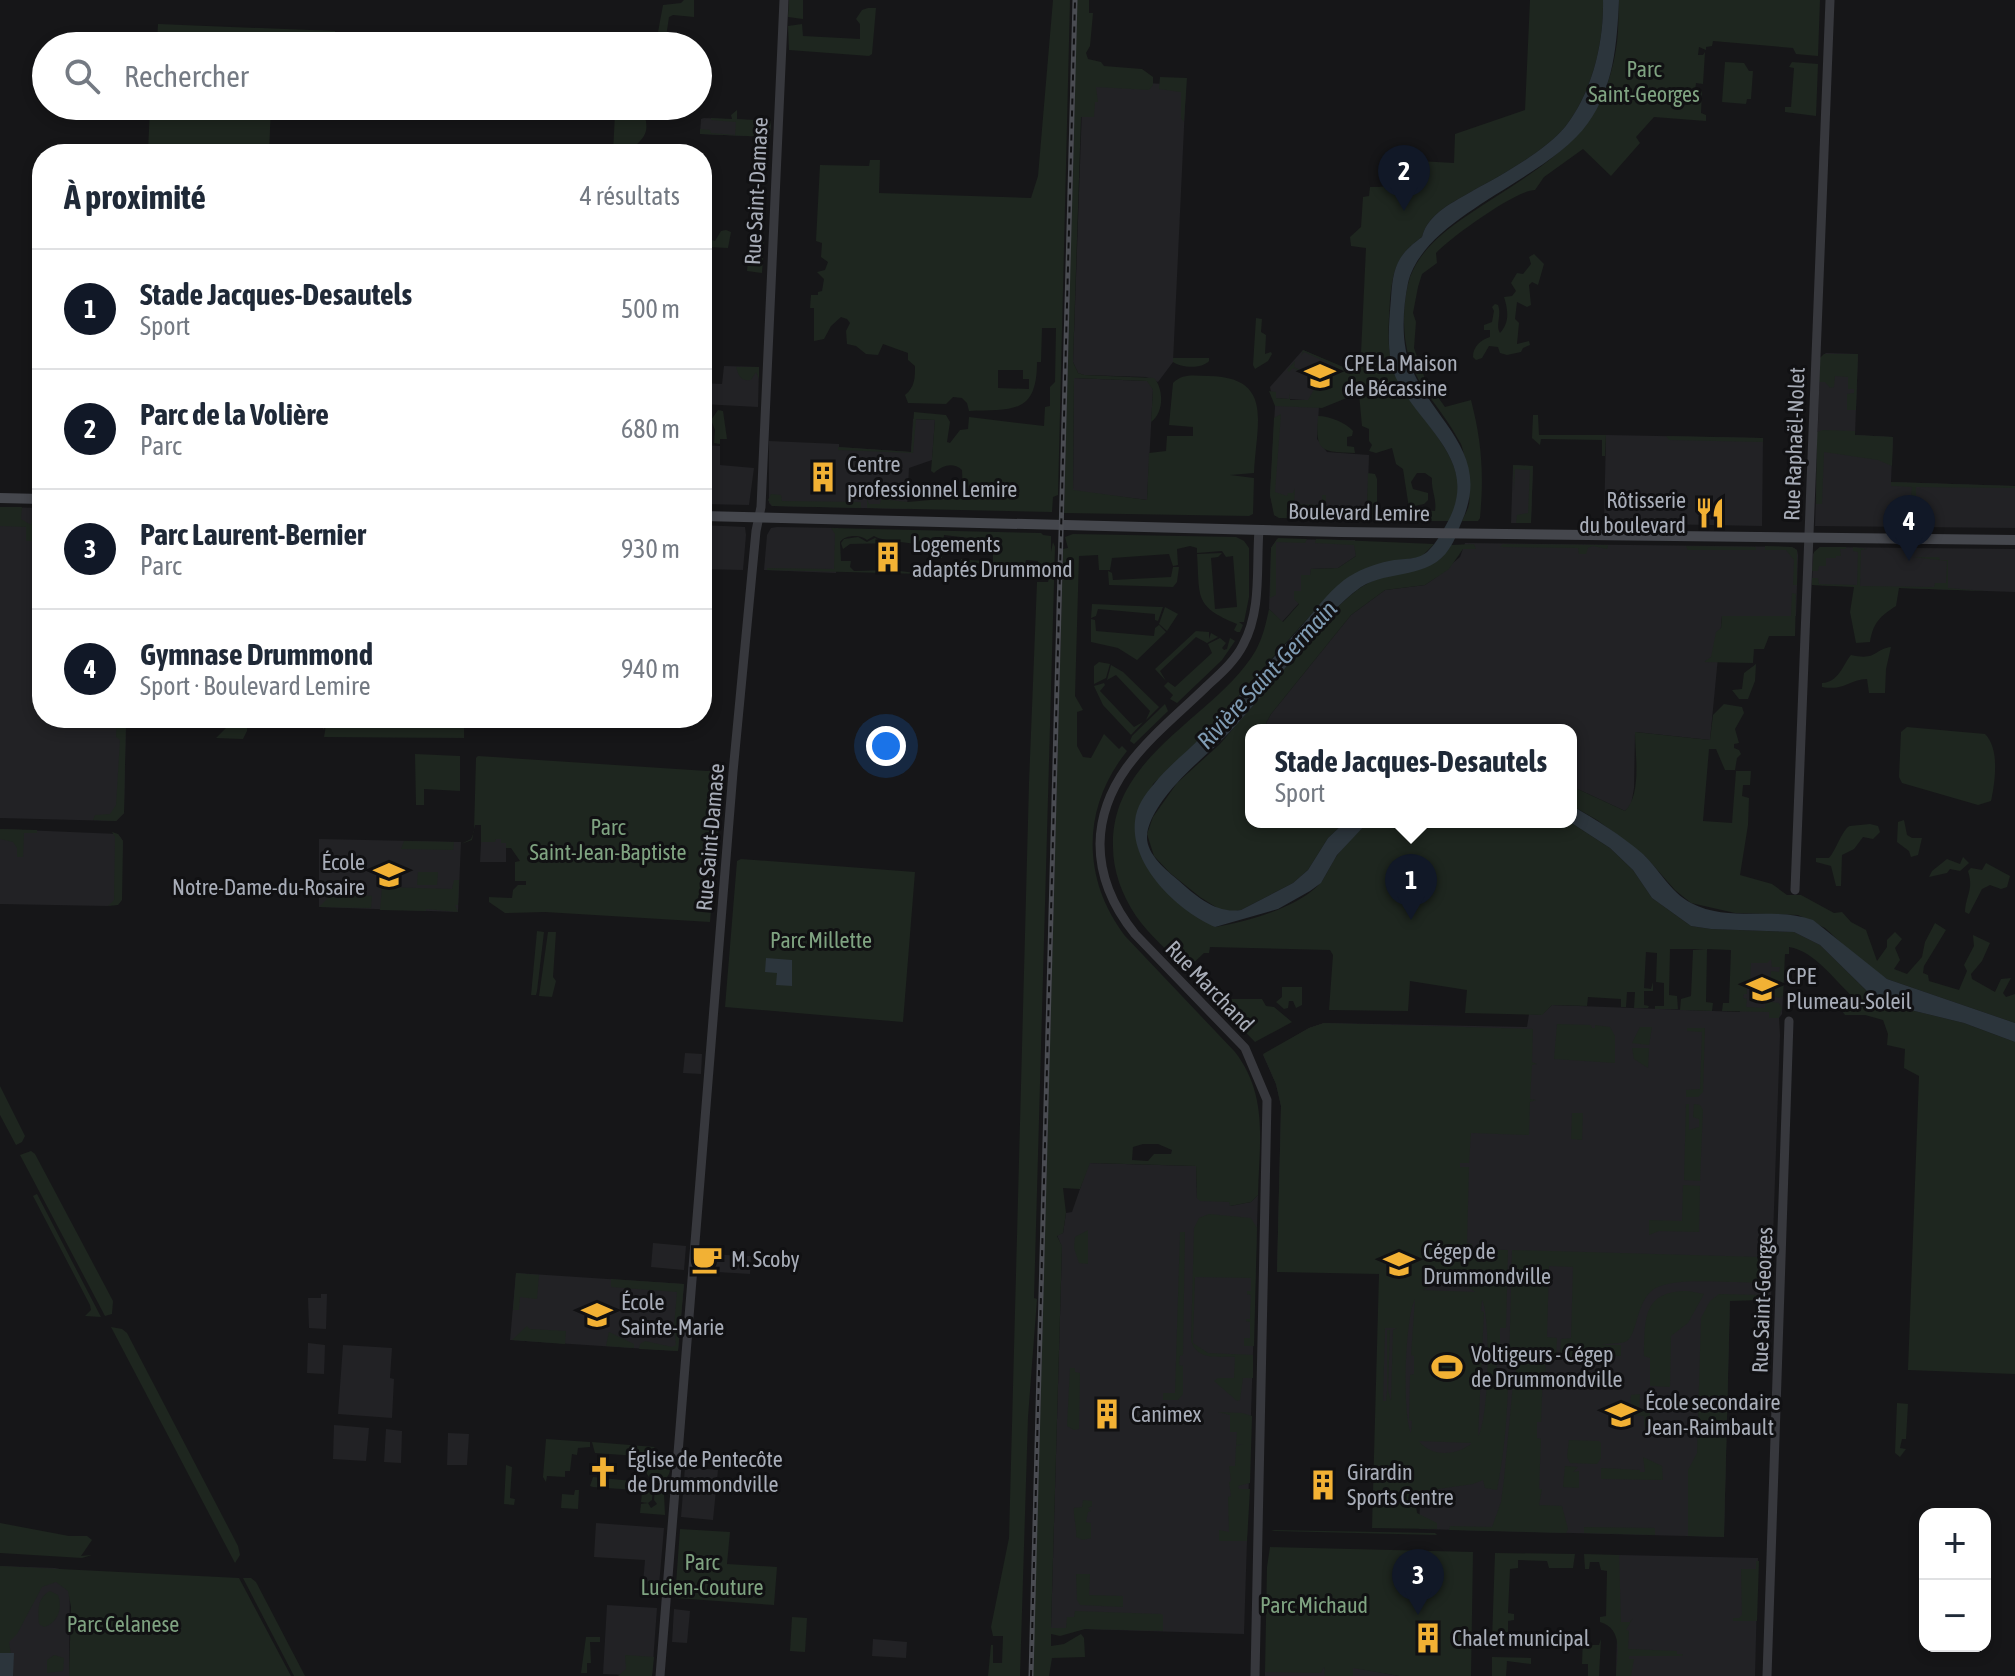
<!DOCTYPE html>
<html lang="fr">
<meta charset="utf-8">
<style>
body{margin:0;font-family:"Asap Condensed",sans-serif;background:#f6f6f7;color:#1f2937}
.controls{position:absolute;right:24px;bottom:24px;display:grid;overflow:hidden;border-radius:16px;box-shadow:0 4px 12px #0003}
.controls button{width:72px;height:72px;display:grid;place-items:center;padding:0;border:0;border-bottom:2px solid #e0e1e3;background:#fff;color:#1f2937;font:40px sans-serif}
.you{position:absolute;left:886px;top:746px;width:28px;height:28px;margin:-20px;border:6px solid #fff;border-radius:50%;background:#1a73e8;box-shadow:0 0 0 12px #1a73e833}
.badge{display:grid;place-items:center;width:52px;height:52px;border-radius:50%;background:#111827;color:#fff;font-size:26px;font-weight:700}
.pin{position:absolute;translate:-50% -66px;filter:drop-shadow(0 2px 4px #0008)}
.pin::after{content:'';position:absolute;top:42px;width:28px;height:24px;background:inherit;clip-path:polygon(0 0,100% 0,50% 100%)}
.popup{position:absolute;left:1245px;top:724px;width:332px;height:104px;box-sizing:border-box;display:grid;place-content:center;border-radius:16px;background:#fff;filter:drop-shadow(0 2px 6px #0005);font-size:26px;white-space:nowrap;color:#747a83}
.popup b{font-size:30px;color:#1f2937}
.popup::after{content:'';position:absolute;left:50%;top:100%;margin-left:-16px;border:16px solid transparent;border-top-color:#fff}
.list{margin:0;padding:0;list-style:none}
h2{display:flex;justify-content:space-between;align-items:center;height:104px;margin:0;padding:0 32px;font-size:34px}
h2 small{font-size:26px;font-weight:400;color:#747a83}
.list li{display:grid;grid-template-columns:52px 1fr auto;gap:24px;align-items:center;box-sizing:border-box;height:120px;padding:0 32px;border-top:2px solid #e0e1e3}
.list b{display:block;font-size:30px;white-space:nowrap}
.list p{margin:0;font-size:26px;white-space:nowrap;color:#747a83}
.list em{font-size:26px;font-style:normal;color:#747a83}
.icon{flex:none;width:44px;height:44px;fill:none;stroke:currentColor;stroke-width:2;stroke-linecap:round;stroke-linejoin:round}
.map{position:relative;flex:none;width:2015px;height:1676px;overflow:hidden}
.search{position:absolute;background:#fff;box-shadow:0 4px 12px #0003;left:32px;top:32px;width:680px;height:88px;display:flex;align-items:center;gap:20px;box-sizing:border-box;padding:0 28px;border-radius:44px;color:#747a83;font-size:30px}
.panel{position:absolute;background:#fff;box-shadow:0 4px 12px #0003;left:32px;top:144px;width:680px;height:584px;border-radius:32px}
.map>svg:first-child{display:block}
</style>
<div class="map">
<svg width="2015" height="1676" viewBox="0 0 2015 1676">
<rect width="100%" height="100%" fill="#161618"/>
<g fill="#222225">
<polygon points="1083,80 1186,85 1173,362 1158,382 1146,377 1084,375 1078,373 1073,362"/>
<polygon points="704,118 771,121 770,137 700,134 701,119"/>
<polygon points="1303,350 1360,375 1321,401 1272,398 1270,387"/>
<polygon points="1826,353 1858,354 1855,435 1893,437 1891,482 2015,486 2015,528 1815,526 1820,358"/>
<polygon points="724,366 759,367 758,407 702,404 702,383 722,384"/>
<polygon points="1074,378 1147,381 1150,383 1153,390 1147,500 1073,491"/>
<polygon points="1275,406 1319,406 1317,439 1327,452 1369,455 1367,520 1275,516 1270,495"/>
<polygon points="913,419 935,420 932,460 909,468 907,509 772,506 769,503 769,441 839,444 839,447 911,452"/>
<polygon points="1606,435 1763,438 1762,526 1604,523"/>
<polygon points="702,445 720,446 720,465 754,468 749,505 702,504"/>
<polygon points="1513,465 1533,466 1531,523 1511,523"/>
<polygon points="0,507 42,508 42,718 126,718 124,813 116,821 0,818"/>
<polygon points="702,525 745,527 746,535 743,570 702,569"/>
<polygon points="777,527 838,528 836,573 764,570 767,535 771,528"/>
<polygon points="1277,539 1355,540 1356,556 1338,568 1311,569 1310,591 1282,622 1269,609 1271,548"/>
<polygon points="1465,543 1792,547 1797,550 1798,555 1796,616 1722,616 1710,740 1635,732 1634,788 1631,805 1625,811 1571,786 1571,730 1278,730 1277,727 1269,730 1266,723 1271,714 1351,615 1385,590 1425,585 1435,578 1460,557"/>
<polygon points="1820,547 2015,549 2015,592 1812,585 1813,554"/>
<polygon points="482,825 506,826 506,862 480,862"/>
<polygon points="0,829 118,834 123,841 120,903 108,906 0,904"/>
<polygon points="319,839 461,842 458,912 319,907"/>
<polygon points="1742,951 1784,954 1783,996 1782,1014 1779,1018 1780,1035 1773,1237 1770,1240 1770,1250 1773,1252 1771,1298 1764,1295 1730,1295 1724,1537 1419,1529 1421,1475 1378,1439 1384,1272 1277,1272 1281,1106 1276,1084 1263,1055 1309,1028 1324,1023 1527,1027 1529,1014 1541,1015 1552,1005 1740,1012"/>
<polygon points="685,1053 702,1054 701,1074 683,1073"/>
<polygon points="1089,1163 1196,1166 1197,1198 1230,1202 1230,1206 1251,1202 1258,1195 1244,1634 1051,1628 1062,1247 1057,1235 1063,1233 1066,1213 1072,1212"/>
<polygon points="653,1243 686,1246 684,1270 651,1267"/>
<polygon points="702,1254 751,1256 750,1274 701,1271"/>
<polygon points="516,1273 684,1284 678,1351 510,1340"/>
<polygon points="321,1294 327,1294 326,1329 309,1328 308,1298 321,1298"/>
<polygon points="308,1343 325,1345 324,1374 307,1373"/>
<polygon points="343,1345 392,1348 390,1378 394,1379 392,1418 338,1414"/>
<polygon points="334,1425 369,1428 366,1461 333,1459"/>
<polygon points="386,1429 402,1431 401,1463 384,1462"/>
<polygon points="448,1433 469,1434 467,1465 447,1465"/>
<polygon points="685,1467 718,1470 713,1520 681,1517"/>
<polygon points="596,1523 664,1528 658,1597 642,1596 645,1560 594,1557"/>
<polygon points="1619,1555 1758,1558 1755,1676 1616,1676"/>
<polygon points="0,1566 55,1568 70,1571 69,1676 0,1676"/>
<polygon points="607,1605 657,1608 652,1676 603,1674"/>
<polygon points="674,1609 690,1611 687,1643 672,1642"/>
<polygon points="873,1639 907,1642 906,1658 872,1656"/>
<polygon points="1336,1664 1399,1676 1265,1676 1265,1672"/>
</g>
<g fill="#1e261f" fill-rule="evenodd">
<polygon points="684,0 694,0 694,17 673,15 669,17 665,44 656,43 663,5 681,3"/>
<polygon points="789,0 803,0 803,19 788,17"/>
<path d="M1053 0H1070L1058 495 1053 497 1052 512 867 508V499L869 504H880L881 499 908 502 963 497 962 470C953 462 943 465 934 473L931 471 935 420 916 419 913 453 838 450V447L911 452 914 412 946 415 950 422 947 442 950 443 960 430 968 429 969 417 1044 426 1045 407 1050 406V387L1055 382 1056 328H1042L1041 362H1037C1037 415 1012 409 969 411L967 403 962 398 953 397 946 404 908 403 905 395C915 387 915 378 915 366L908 360V353L883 344 878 355 866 354 856 346 847 344 846 331 850 323 847 319 841 317 831 326 824 339 814 341V308H810L811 295H818V292L822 291 824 279 817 272 825 270 828 262 821 257 822 243 816 241 820 165 869 166 870 160H880L879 193 1031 198 1038 176ZM998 370H1023V379H1029V389L998 388Z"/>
<path d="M1077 0H1089V13H1093L1090 46 1086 53 1088 59 1101 62 1104 66 1142 69 1153 77V85L1149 90 1096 87 1098 102H1095L1094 117H1081L1073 362 1078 373 1084 375 1154 378C1164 389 1164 413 1151 422L1153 390 1147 381 1074 378 1073 490 1147 500 1149 453 1166 451 1167 436H1193V427L1169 425 1173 383C1183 373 1195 376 1208 376 1275 377 1256 424 1254 473L1230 475 1254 478 1253 514 1249 516 1064 513Z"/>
<path d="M1530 0H1603C1604 43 1592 93 1565 127 1545 151 1502 175 1474 190 1454 202 1428 213 1422 237 1397 255 1393 269 1390 300 1389 322 1386 346 1393 367 1410 419 1484 461 1449 521H1411L1403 469 1396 464 1392 448 1376 453 1369 451 1372 445 1369 441V429L1362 426 1359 393 1322 408 1275 406 1269 391 1276 392V398L1289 399 1290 393V400H1308L1319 381 1293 368 1289 372 1287 370 1295 361 1294 367 1300 370 1306 369 1317 375 1319 371 1328 376 1325 384 1335 366 1304 352 1301 356 1303 350 1360 374 1366 248 1351 246 1350 237 1361 227 1363 197 1369 196 1370 187C1391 188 1401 183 1402 160L1454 163 1455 134 1525 110ZM1417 473H1425L1432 478C1431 490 1437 499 1435 511L1413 509 1414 506 1424 504 1428 500V493L1413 489 1411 482Z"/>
<path d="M1619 0H1820L1818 56 1796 54 1793 48 1713 41 1712 46 1706 47V50L1699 47 1698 55H1703L1705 52 1703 84 1696 83 1695 91H1702L1701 113 1706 115V121L1654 117 1636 137 1640 143 1611 176 1583 149 1544 177 1535 190C1516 190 1450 238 1436 253L1437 263 1422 274 1418 287 1413 313 1416 322 1414 348 1425 379 1445 407 1471 400C1482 443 1484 474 1480 518L1478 521H1462C1464 516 1468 510 1469 504 1471 495 1465 453 1461 444 1435 395 1404 381 1404 319 1404 305 1406 290 1410 277 1421 249 1443 232 1468 215 1537 168 1602 141 1616 49 1619 33 1618 16 1619 0Z"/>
<polygon points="868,8 876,8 872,54 869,56 789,50 788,26 802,24 803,36 860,39 860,24 856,19 862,10"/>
<polygon points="158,24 335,31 335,46 153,46 153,41 157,41"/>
<polygon points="1725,62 1744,63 1749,71 1753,71 1751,99 1747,99 1746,104 1722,102"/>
<polygon points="1792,62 1818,64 1816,116 1785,112 1785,107 1791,107 1794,68 1789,67"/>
<polygon points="1160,77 1187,78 1184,122 1181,118 1181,92 1159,89"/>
<polygon points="150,106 271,106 269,154 148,152"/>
<path d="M621 106H642C646 123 652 131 636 145L637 154 613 153 615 113Z"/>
<polygon points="737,110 737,119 771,121 770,137 700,134 700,129 710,130 711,133 735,135 736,122 711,120 711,118 732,119 731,115"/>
<polygon points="726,230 731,232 728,248 706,247 707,238 715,241 721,231"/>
<polygon points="756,241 764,241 762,273 747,271 749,253"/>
<path d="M1534 254 1544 264 1538 285 1532 282 1529 285 1531 305 1527 307 1517 302 1515 319 1519 323 1517 344 1529 341 1530 345 1523 348 1521 352 1507 355 1500 353 1498 347 1489 346 1482 358 1476 360 1473 357C1473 346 1481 340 1490 337V330H1484V325L1492 322 1494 311 1492 307 1495 304 1498 305C1502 315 1495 326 1500 333 1510 322 1508 310 1504 297L1512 296 1516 291 1511 283 1517 273 1523 274 1531 264 1529 257Z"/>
<polygon points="1256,318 1262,319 1261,332 1266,335 1265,354 1271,352 1272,354 1268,361 1255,369 1253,365"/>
<polygon points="1824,354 1858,354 1856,410 1847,410 1847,394 1854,393 1854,389 1848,389 1848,377 1835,376 1834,387 1830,388 1825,382 1819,382 1820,358"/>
<path d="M1173 358H1209V361C1202 369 1181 368 1173 362Z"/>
<path d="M736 367H759V379L756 372 751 380C740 381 739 376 736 367Z"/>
<polygon points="718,410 723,411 727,439 720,439 720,444 714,443 715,430 711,420"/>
<polygon points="1281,414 1275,492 1287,496 1288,493 1293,493 1295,488 1294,504 1322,505 1323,509 1325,508 1322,504 1322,495 1326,495 1326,507 1332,507 1334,514 1351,514 1353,508 1352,519 1279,518 1274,515 1270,495 1274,418"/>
<polygon points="1533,415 1538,415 1539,435 1606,435 1605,456 1602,456 1602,440 1541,439 1540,445 1532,438"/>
<path d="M1318 416C1330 416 1346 423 1353 431L1352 436 1347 437V446L1354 447 1355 453C1321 452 1315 452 1318 416Z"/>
<polygon points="1823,430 1855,431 1855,435 1893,437 1892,466 1878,460 1824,452 1822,504 1816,504 1817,432"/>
<polygon points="38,434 42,434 42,483 36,482"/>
<polygon points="1666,436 1763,438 1763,442 1669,440"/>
<polygon points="1513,465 1533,466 1531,523 1516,523 1517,515 1528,513 1530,470 1515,469 1514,490"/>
<polygon points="1368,473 1375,474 1377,479 1377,514 1394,516 1398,521 1361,519 1361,508 1367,505"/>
<polygon points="1891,482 2015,486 2015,488 1916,487 1916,527 1897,527 1898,518 1907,515 1907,504 1898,503 1899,498 1911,498 1912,487 1891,486"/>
<polygon points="771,494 781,495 782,501 861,502 861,508 772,506 768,500"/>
<polygon points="0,507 22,507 21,519 31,525 32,520 36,519 37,511 34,508 42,508 42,541 26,541 26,527 0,526"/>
<path d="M831 528 1041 533 1043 535 1051 536V552L1053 542 1055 547 1034 1298 1037 1299 1028 1417 1020 1676H988L991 1645H993V1663H1002L1003 1636H993L991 1627 1009 1538 1029 783 1037 582H1048L1049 578 1038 575V561L1026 560 1025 564 961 563V559L993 562V552L1001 548 1002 542 944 535 942 558H936V553L930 552 927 547C911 541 886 543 874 536L867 540C860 534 845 535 840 542L841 561H851L850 567 854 571 892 570 924 574 767 570V568L834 569 835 534Z"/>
<path d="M1073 534 1236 537 1244 541 1249 548V597L1244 622H1239L1243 625 1240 632H1237L1234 630 1237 624C1194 606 1200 598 1197 554L1222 553 1218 557 1211 558 1215 609 1237 607 1233 556 1226 557 1222 551 1197 553V548L1190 546 1177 549 1178 565 1173 566 1169 554 1112 558 1110 570H1099L1098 555 1079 556 1075 696 1083 710 1077 712V746L1083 757 1091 758 1104 734 1119 749 1122 746 1127 751C1082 807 1081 878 1125 936L1235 1052C1269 1096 1259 1144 1258 1195L1251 1202 1230 1206 1229 1202 1200 1201 1197 1198 1196 1166 1090 1163 1080 1189 1063 1188 1066 1213 1063 1233 1057 1236 1062 1246 1051 1628H1066L1067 1617H1074L1075 1611 1161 1614 1163 1615V1631L1085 1629 1060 1636 1051 1634V1646L1064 1644 1081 1634 1084 1638 1085 1657 1052 1658 1049 1676H1033L1063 549 1068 548 1065 537ZM1143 1144H1158L1172 1150 1171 1154H1154L1148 1161 1132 1160 1133 1147Z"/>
<polygon points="858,537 867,542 875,538 881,542 893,543 850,544 843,549 841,543 844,539"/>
<polygon points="1278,538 1307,539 1305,543 1276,542 1276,595 1270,598 1271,548"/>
<path d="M1316 539 1434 544 1421 557 1408 559 1326 598 1199 740 1153 784 1138 848 1156 880 1215 927C1245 923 1303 906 1322 881 1328 872 1332 862 1338 854 1347 843 1358 832 1368 822H1570L1610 848 1633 870 1652 898 1691 926 1711 929 1794 932 1820 945 1871 995 1886 1004 1964 1023 2015 1042V1374L1908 1370 1919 1076 1904 1068 1905 1049 1887 1045 1888 1034 1883 1020 1865 1015H1845L1842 1011H1849L1854 998C1835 981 1815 951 1789 947V954H1785L1783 996 1780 998 1769 995 1771 971 1779 972 1780 967H1772L1771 959 1767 963H1751L1750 982 1746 983 1747 994H1744L1743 998 1747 999 1746 1007 1765 1008V1001L1779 1003 1782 1008 1779 1018H1769V1012L1722 1011 1723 1003H1729L1731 950 1707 949 1706 1002 1713 1003 1712 1011 1680 1010 1681 999 1691 996 1693 950 1706 949H1670L1669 995 1677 996 1678 1009H1655V1006H1664V983L1656 982 1657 953 1646 952 1644 988 1651 989 1653 982V991H1644V1005L1649 1006 1648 1008H1634L1635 992H1627L1626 1007H1621V999L1588 997 1587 1006 1552 1005 1542 1015 1465 1013 1467 990 1410 981 1408 1011 1329 1010 1333 955 1330 950 1210 947 1209 953H1204L1186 970C1170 952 1149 935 1136 916 1122 895 1113 871 1113 847 1110 754 1217 717 1256 650 1263 637 1266 623 1269 609L1283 622 1299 604 1294 599V591H1301V575H1310L1311 569 1338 568 1356 556 1354 545 1315 543Z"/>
<path d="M1474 544 1476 549H1463L1449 569 1425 585 1385 590 1351 615 1271 714 1266 723 1269 730H1251V822H1345L1328 838 1308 870 1293 883 1241 910 1232 912 1219 909 1200 897 1170 873 1154 856 1147 834 1153 817 1177 783 1220 744 1330 615C1343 602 1357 587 1375 580 1402 569 1435 575 1451 545Z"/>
<polygon points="1503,544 1608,545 1608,546 1607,549 1593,546 1588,548 1586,554 1579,554 1578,548 1500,547"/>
<polygon points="1686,546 1756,547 1756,550 1688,550"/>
<polygon points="1765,546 1792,547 1797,550 1797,585 1793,585 1794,560 1786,550 1765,550"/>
<polygon points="1820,547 1846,547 1846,549 1840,549 1841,556 1836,556 1836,558 1826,558 1826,566 1819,566 1818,571 1812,571 1814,552"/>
<path d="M1853 547 1867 549 1861 550 1860 586 1934 587 1935 583H1946L1947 561 1913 557H1939L1940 560H1948V588L1985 591 1899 588 1896 606C1880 616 1873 623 1870 642L1856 643 1850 612 1854 587 1812 585V578H1818L1819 584 1857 585 1858 552 1853 551Z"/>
<polygon points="1173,567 1179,567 1177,582 1173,587 1109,585 1108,571 1112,573 1113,580 1171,577"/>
<polygon points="1792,593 1796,594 1795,636 1769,636 1764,649 1754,649 1753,663 1704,662 1711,657 1716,632 1721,628 1722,616 1791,616"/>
<polygon points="1092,604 1160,607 1163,607 1158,621 1155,620 1155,614 1098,609 1096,616 1091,618"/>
<polygon points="1165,607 1178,614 1167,631 1159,624"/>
<polygon points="1091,619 1095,620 1096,631 1154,636 1155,628 1159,625 1166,632 1137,660 1118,648 1091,642"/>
<polygon points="1196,631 1209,632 1209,639 1211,633 1218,637 1207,643 1196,637 1160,671 1166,681 1155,669"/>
<polygon points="1220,638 1226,643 1222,648 1224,650 1227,649 1230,638 1235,641 1222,660 1177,703 1170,699 1173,695 1164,686 1168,682 1175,687 1212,653 1208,644"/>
<path d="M1891 647 1886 669 1885 693H1869L1867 679C1847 680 1846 691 1822 687V683C1839 682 1842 666 1851 655 1877 661 1874 649 1891 647Z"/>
<polygon points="1099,662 1110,664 1106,678 1094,684 1094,666"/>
<polygon points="1756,664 1755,681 1748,699 1739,699 1732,690 1742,689 1744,673"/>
<polygon points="1111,665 1123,672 1159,707 1146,720 1150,711 1116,675 1107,680"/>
<polygon points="1104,683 1105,685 1100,691 1134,727 1143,722 1131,735 1103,705 1094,686"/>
<polygon points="1165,704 1168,711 1134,744 1130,741 1132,736"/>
<path d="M1724 704 1742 707 1744 713 1735 729 1739 743 1734 744V748L1739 750 1741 754 1737 758 1735 770H1725L1716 749H1709L1703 821 1732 823 1736 771H1751L1750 785H1743L1742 796 1749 798 1748 825 1740 875 1772 884 1787 895H1801L1834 913 1842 912 1851 922 1866 930 1877 961 1887 947V940L1895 932 1902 939 1895 948 1900 960 1894 969 1907 974 1922 957 1925 942 1935 923 1946 930 1924 966 1923 973 1928 975 1929 981 1959 990 1967 971 1964 965 1974 946 1973 935 1990 943 1982 961 1971 974 1972 979 1995 992 2001 979 2011 978 2003 993 2006 997 2015 994V1023L1887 979 1863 963 1825 928 1798 915 1735 913 1691 903 1675 890 1645 856 1597 820 1571 805V786L1625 811C1642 794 1635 754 1635 732L1710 740 1713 715Z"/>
<polygon points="117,718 126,718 124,813 116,821 93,820 95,815 110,814 116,805 120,740 116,737"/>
<polygon points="225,718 247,718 247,731 243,739 216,738 229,725"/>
<polygon points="323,718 464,718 464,738 324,737 326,725 323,730"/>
<path d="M1907 727 1985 734C2000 749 1995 782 1991 801L1978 805 1902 783 1899 777 1901 732Z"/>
<polygon points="415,754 460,756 460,791 424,789 424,805 416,805"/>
<polygon points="478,756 707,771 723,769 710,922 545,912 505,913 489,902 489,897 512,898 513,890 518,885 526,885 526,881 515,881 515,862 520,861 511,848 506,848 506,843 501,843 501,839 496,839 495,842 481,842 481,825 475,825 472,840 461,844 471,839 474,832 476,758"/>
<polygon points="1904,820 1907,835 1912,838 1922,838 1918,855 1911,857 1909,851 1897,842 1898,822"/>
<path d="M1870 824 1878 826 1880 832 1873 839 1863 837 1854 849 1842 855 1841 886H1836L1831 866 1816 862V858H1829C1836 850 1843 828 1850 826 1856 825 1864 825 1870 824Z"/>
<polygon points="0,829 37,830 37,833 24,833 23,857 17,857 17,848 13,842 0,839"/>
<polygon points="112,832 118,834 123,841 122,900 118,905 108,906 114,900 115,837"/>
<polygon points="404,841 454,842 453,850 401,849"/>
<polygon points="1963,857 1969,863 1960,871 1950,869 1947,873 1929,877 1932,871 1947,859 1960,864"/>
<polygon points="741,859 915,872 903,1022 725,1007 737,861"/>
<path d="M1986 863 2010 876 2007 887 2001 889 1990 885 1982 889 1969 914 1965 912C1966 894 1974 890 1968 871L1971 868 1982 870Z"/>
<polygon points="418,872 438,872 437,885 417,885"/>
<polygon points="454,880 459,880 458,905 455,905 458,912 426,909 426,911 380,910 382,887 452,889"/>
<polygon points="333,893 372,896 371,908 319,907"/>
<polygon points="537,931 544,932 537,991 536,995 531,995"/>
<polygon points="548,932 556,932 553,977 556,981 552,997 539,996"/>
<polygon points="1282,987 1302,987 1302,1005 1296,1008 1293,1001 1289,1001 1288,1008 1284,1009 1276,1002 1282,997"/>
<polygon points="1225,999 1262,999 1266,1006 1274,1007 1292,1022 1255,1042 1216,1002"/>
<path d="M1324 1023 1533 1029 1532 1062 1537 1064 1532 1065 1530 1099 1536 1100 1530 1102 1529 1135 1471 1133 1469 1163H1460V1167H1469L1467 1243 1472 1244V1249L1508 1250 1506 1328H1500V1345H1504L1497 1352 1496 1384H1508C1507 1420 1504 1455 1497 1490L1485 1488 1483 1480 1473 1484 1417 1492 1415 1497 1417 1513 1437 1523V1529L1372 1528 1379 1274 1277 1272 1281 1106 1276 1084 1263 1054 1309 1028ZM1449 1280 1463 1283 1475 1292 1423 1290 1436 1283ZM1415 1299 1411 1355 1414 1356V1374L1410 1375 1409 1420 1412 1421 1411 1433C1402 1415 1405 1317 1415 1299ZM1482 1300C1491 1318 1489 1419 1478 1436L1484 1312 1481 1311ZM1385 1328H1397L1393 1330 1391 1401 1388 1391 1390 1330H1387V1391L1386 1401H1383ZM1419 1441 1471 1443V1444C1455 1456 1431 1457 1419 1441Z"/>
<polygon points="1557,1024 1591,1025 1592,1028 1595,1028 1595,1025 1610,1027 1615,1036 1615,1063 1554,1059"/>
<polygon points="1640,1027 1652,1027 1649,1045 1632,1043"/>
<polygon points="1687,1028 1705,1028 1703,1092 1698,1097 1686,1097 1686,1090 1700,1089 1702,1032 1687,1031"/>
<polygon points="1632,1048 1649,1048 1648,1068 1634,1059"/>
<polygon points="0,1086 25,1136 22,1142 16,1145 0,1115"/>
<polygon points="1686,1104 1689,1104 1689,1130 1699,1127 1699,1119 1693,1117 1694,1104 1700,1105 1703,1110 1700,1181 1684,1180"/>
<polygon points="1572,1113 1583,1113 1582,1140 1571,1139"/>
<polygon points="31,1151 35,1154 113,1301 112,1314 105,1316 20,1155"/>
<polygon points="1683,1185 1700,1186 1699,1232 1659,1231 1649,1235 1649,1220 1682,1221"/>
<polygon points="37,1194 101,1317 85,1316 91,1310 90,1305 33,1196"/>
<path d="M1209 1214 1251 1218 1257 1228 1254 1346H1244V1338H1250V1322L1246 1321V1319H1250L1251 1295 1247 1294V1291H1251V1278L1195 1277 1193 1343 1208 1353 1253 1355V1378H1243L1240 1400 1237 1401 1214 1381 1218 1378H1234L1235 1357C1218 1356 1198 1361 1191 1341L1194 1228 1199 1218Z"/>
<polygon points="1088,1230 1088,1264 1079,1263 1074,1248 1075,1237"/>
<polygon points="1180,1232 1185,1232 1183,1355 1180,1356 1179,1365 1183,1366 1183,1394 1178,1400 1163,1400 1163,1393 1175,1393"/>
<path d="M1761 1249H1770L1773 1252 1770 1282C1741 1285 1677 1275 1654 1289 1635 1302 1638 1337 1625 1342 1619 1344 1608 1343 1601 1345H1621V1356L1578 1355 1576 1349 1573 1365 1567 1364V1355H1560L1561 1339 1571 1338 1573 1267 1549 1266 1547 1337 1557 1338 1556 1355H1544L1546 1371 1543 1372 1541 1422H1537V1438L1541 1439 1539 1489H1542L1539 1505 1562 1506 1568 1529 1566 1533 1449 1530 1450 1526 1492 1527 1501 1502 1504 1479 1513 1384H1516V1366L1509 1364 1512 1250 1760 1257Z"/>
<polygon points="516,1273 539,1275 537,1299 520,1297 519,1310 513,1310"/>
<polygon points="611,1279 684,1284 678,1351 639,1349 640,1344 645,1341 672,1347 676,1345 674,1327 677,1292 611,1287"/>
<path d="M1688 1291 1704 1294 1688 1323 1671 1336 1670 1387 1650 1386V1358L1644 1356C1645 1319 1642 1291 1688 1291Z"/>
<polygon points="1719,1294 1761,1295 1761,1300 1730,1301 1724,1537 1688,1536 1688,1470 1697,1453 1701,1318 1710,1301"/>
<polygon points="527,1326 530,1329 566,1331 565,1344 512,1340"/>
<polygon points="111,1327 122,1329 127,1333 238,1546 240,1555 235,1563"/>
<polygon points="609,1332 634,1344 634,1348 606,1346"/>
<polygon points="1070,1368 1075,1368 1075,1372 1080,1373 1079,1429 1074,1430 1067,1426"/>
<polygon points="1640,1394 1639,1410 1650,1411 1650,1428 1644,1427 1644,1416 1630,1415 1631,1395"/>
<polygon points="1897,1403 1908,1404 1906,1439 1902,1439 1900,1448 1906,1449 1900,1457 1895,1453"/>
<polygon points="1218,1412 1242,1413 1252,1416 1250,1483 1238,1486 1239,1489 1250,1489 1247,1541 1219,1541 1219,1530 1229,1532 1228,1497 1231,1496 1229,1482 1231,1481 1229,1466 1235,1466 1236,1446 1244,1444 1236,1445 1237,1432 1230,1432 1230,1415"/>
<polygon points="546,1439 590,1442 590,1447 578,1448 577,1455 572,1454 570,1471 565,1471 565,1477 547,1476 546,1482 543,1477"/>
<polygon points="1569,1440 1599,1441 1601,1443 1601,1458 1597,1464 1570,1463 1567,1457"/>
<polygon points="592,1442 655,1447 637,1460 637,1456 595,1453"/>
<polygon points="1643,1457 1662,1466 1663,1480 1601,1479 1601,1468 1640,1470 1640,1472 1645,1472"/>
<circle cx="658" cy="1469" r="12"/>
<polygon points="506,1465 512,1467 510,1498 515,1499 514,1505 504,1504"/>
<polygon points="1565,1466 1578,1467 1573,1472 1579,1471 1579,1488 1563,1487"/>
<polygon points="593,1477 632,1481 636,1479 635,1490 593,1487 590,1486"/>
<polygon points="643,1482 653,1487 652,1500 648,1503 651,1508 657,1504 654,1500 655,1487 664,1493 665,1515 640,1513 641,1504 648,1503 641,1502"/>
<polygon points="575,1490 579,1490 578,1509 561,1508 562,1494 574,1495"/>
<path d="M1083 1500 1092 1501V1506L1088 1508 1091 1511 1088 1512 1086 1522 1091 1523V1538L1083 1540 1076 1537C1077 1525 1073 1517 1074 1508L1082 1507Z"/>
<polygon points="0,1523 69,1536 87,1536 92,1540 81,1556 92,1555 82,1558 0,1553"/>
<polygon points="1584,1527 1655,1528 1655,1535 1584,1533"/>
<polygon points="680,1529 730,1532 727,1564 777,1567 774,1605 675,1598"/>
<polygon points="1271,1530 1435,1533 1437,1535 1275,1531"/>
<polygon points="1270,1547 1473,1552 1471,1676 1399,1676 1353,1668 1353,1676 1325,1676 1324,1667 1321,1673 1265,1672 1267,1567"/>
<polygon points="1495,1553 1575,1554 1573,1568 1549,1568 1547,1561 1518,1560 1518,1568 1510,1569 1508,1613 1514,1614 1514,1620 1508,1621 1508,1638 1513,1641 1492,1640"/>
<path d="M1584 1554 1619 1555 1621 1622H1630L1633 1618 1626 1630 1629 1631 1628 1649 1677 1651V1654H1683L1682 1656H1629V1659H1634L1631 1676H1616C1617 1655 1624 1629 1600 1622V1617L1606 1616 1607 1571 1601 1570 1599 1562H1590L1589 1569H1585Z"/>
<polygon points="1756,1561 1759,1561 1757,1621 1733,1621 1733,1618 1739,1618 1742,1615 1741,1569 1756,1569"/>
<polygon points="0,1566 239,1578 291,1676 69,1676 71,1607 68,1591 56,1582 42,1587 17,1634 9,1642 11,1654 0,1653"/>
<polygon points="1076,1574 1090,1574 1089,1595 1123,1596 1123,1607 1080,1605 1077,1600"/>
<polygon points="243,1578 251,1578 256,1582 305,1676 294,1676"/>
<path d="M50 1591 58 1595C63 1608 58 1623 44 1627L39 1624C38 1610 37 1598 50 1591Z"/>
<polygon points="792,1617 807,1618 805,1652 790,1651"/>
<polygon points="1583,1636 1585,1645 1599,1645 1601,1639 1599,1676 1588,1676 1588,1664 1582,1664"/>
<polygon points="586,1637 600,1637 600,1642 590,1642 591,1663 587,1663 587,1673 581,1673"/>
<polygon points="54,1655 64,1658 63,1671 47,1673 47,1660"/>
<polygon points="625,1655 654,1657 652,1676 618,1676 626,1669"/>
<polygon points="1492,1657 1531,1658 1531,1664 1507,1661 1506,1676 1492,1676"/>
</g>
<g fill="#2c353c">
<path d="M1603 0H1619C1617 43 1614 87 1588 123 1547 181 1424 215 1408 283 1403 307 1401 339 1409 362 1431 421 1493 451 1462 521 1458 530 1455 541 1449 549 1430 579 1388 570 1361 587 1339 602 1323 624 1306 644 1283 670 1261 697 1238 723 1219 745 1196 762 1177 783 1165 796 1148 818 1147 836 1146 854 1166 870 1178 880 1196 896 1216 914 1241 910L1293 883 1308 870 1328 838 1345 822H1368L1337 855 1321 883 1310 891 1278 909 1215 927C1178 911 1130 866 1135 821 1136 807 1145 794 1154 784 1168 766 1186 753 1201 737 1234 702 1267 665 1299 629 1314 612 1327 593 1344 580 1356 571 1374 564 1389 561 1403 558 1419 561 1429 550 1436 543 1441 534 1446 525 1482 463 1424 431 1398 382 1385 358 1389 324 1391 298 1393 267 1397 255 1422 237 1428 213 1454 202 1474 190 1502 175 1545 151 1565 127 1592 93 1604 43 1603 0Z"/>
<path d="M1571 805C1596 820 1621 835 1643 854 1659 869 1670 892 1691 903 1729 923 1775 906 1813 920L1887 979 2015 1023V1042L1964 1023 1886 1004 1871 995 1820 945 1794 932 1711 929 1691 926 1652 898 1633 870 1610 848 1570 822Z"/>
<polygon points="766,958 792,960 792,986 776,985 777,973 765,972"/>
<polygon points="0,1653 14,1653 13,1676 0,1676"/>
</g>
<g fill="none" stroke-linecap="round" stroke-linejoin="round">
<g stroke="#37383d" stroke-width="9">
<polyline points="1795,890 1830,0"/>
<polyline points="660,1676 733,772 756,531 761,507 784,0"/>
<path d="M1255 1676 1267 1100 1245 1048 1135 934C1114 908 1100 877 1100 844 1101 772 1161 731 1207 686 1220 674 1235 661 1243 645 1262 610 1256 567 1259 530"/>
<polyline points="1767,1676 1789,1021"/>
</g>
<g stroke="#45474d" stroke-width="10">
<polyline points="0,498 42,499"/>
<polyline points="702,516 1341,532 2015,540"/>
</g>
<g stroke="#4a4c52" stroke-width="5">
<polyline id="rail" points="1031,1676 1075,0"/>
</g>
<use href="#rail" stroke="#111113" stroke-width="2" stroke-dasharray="6" stroke-linecap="butt"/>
</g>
<defs>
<g id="school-bare" transform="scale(2.4)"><path d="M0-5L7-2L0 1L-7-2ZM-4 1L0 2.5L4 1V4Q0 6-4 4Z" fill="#f2b134" stroke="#111113" stroke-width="2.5" paint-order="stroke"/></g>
<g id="building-bare" transform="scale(2.4)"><path d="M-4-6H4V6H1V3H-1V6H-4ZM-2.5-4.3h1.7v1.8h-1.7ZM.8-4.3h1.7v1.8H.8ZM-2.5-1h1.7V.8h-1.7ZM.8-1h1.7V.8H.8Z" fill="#f2b134" stroke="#111113" stroke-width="2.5" paint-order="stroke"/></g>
<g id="restaurant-bare" transform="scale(2.4)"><path d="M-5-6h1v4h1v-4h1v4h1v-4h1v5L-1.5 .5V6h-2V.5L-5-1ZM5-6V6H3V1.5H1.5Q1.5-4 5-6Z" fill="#f2b134" stroke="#111113" stroke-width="2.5" paint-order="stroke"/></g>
<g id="cafe-bare" transform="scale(2.4)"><path d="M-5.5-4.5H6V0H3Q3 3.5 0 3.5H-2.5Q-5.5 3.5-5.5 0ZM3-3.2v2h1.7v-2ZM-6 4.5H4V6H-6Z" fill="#f2b134" stroke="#111113" stroke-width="2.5" paint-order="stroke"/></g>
<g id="university-bare" transform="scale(2.4)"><path d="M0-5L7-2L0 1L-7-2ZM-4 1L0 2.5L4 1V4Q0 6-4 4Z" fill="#f2b134" stroke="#111113" stroke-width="2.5" paint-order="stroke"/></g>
<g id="stadium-bare" transform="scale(2.4)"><path d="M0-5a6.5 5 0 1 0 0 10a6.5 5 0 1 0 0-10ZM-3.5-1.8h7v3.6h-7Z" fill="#f2b134" stroke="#111113" stroke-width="2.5" paint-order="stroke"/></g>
<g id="church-bare" transform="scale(2.4)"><path d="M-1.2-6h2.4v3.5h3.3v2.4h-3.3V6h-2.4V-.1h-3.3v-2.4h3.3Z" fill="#f2b134" stroke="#111113" stroke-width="2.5" paint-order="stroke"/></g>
</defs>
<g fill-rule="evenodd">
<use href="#school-bare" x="1320" y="376"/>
<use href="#building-bare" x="823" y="477"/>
<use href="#restaurant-bare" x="1710" y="513"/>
<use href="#building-bare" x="888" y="557"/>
<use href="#school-bare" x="389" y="875"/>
<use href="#school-bare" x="1762" y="989"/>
<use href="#cafe-bare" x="707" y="1259"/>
<use href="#university-bare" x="1399" y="1264"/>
<use href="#school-bare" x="597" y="1315"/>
<use href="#stadium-bare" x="1447" y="1367"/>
<use href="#building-bare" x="1107" y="1414"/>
<use href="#school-bare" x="1621" y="1415"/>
<use href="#church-bare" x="603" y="1472"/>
<use href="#building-bare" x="1323" y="1485"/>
<use href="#building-bare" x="1428" y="1638"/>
</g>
<g text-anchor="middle" stroke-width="6" stroke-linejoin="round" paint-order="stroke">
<g font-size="22" fill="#7fa381" stroke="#111113">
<text x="1644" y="77">Parc<tspan x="1644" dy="25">Saint-Georges</tspan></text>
<text x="608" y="835">Parc<tspan x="608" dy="25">Saint-Jean-Baptiste</tspan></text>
<text x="821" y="948">Parc Millette</text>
<text x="702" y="1570">Parc<tspan x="702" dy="25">Lucien-Couture</tspan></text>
<text x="1314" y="1613">Parc Michaud</text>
<text x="123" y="1632">Parc Celanese</text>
</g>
<g font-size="22" fill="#a8adb8" stroke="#111113">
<text transform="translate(756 191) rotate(-87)" y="8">Rue Saint-Damase</text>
<text transform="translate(1794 444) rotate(-88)" y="8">Rue Raphaël-Nolet</text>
<text transform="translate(1359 512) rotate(1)" y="8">Boulevard Lemire</text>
<text transform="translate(710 837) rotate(-85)" y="8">Rue Saint-Damase</text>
<text transform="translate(1210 986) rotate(46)" y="8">Rue Marchand</text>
<text transform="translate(1762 1300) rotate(-88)" y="8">Rue Saint-Georges</text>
</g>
<g font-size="22" fill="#a8adb8" stroke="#111113" text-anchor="start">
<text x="1344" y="371">CPE La Maison<tspan x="1344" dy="25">de Bécassine</tspan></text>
<text x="847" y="472">Centre<tspan x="847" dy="25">professionnel Lemire</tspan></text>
<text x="1686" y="508" text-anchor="end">Rôtisserie<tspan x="1686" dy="25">du boulevard</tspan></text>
<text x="912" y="552">Logements<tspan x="912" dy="25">adaptés Drummond</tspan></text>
<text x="365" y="870" text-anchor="end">École<tspan x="365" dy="25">Notre-Dame-du-Rosaire</tspan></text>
<text x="1786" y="984">CPE<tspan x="1786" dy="25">Plumeau-Soleil</tspan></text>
<text x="1423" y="1259">Cégep de<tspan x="1423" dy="25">Drummondville</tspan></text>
<text x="731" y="1267">M. Scoby</text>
<text x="621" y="1310">École<tspan x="621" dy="25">Sainte-Marie</tspan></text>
<text x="1471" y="1362">Voltigeurs - Cégep<tspan x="1471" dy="25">de Drummondville</tspan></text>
<text x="1645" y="1410">École secondaire<tspan x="1645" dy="25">Jean-Raimbault</tspan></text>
<text x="1131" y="1422">Canimex</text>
<text x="627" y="1467">Église de Pentecôte<tspan x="627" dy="25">de Drummondville</tspan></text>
<text x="1347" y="1480">Girardin<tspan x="1347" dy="25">Sports Centre</tspan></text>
<text x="1452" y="1646">Chalet municipal</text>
</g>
<g font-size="24" font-style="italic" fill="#7f9bb3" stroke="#111113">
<text transform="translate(1267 675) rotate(-47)" y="8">Rivière Saint-Germain</text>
</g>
</g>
</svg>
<div class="controls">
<button>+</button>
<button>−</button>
</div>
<div class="you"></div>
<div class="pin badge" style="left:1411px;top:920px">1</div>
<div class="popup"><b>Stade Jacques-Desautels</b>Sport</div>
<div class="pin badge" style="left:1404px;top:211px">2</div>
<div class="pin badge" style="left:1418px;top:1615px">3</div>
<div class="pin badge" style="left:1909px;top:561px">4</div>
<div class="search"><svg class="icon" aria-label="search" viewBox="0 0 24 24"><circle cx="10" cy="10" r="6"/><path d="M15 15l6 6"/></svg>Rechercher</div>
<section class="panel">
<h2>À proximité<small>4 résultats</small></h2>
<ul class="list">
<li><span class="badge">1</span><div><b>Stade Jacques-Desautels</b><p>Sport</p></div><em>500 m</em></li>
<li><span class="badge">2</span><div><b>Parc de la Volière</b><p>Parc</p></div><em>680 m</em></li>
<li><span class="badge">3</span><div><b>Parc Laurent-Bernier</b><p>Parc</p></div><em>930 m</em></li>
<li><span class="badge">4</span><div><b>Gymnase Drummond</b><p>Sport · Boulevard Lemire</p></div><em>940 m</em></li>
</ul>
</section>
</div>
